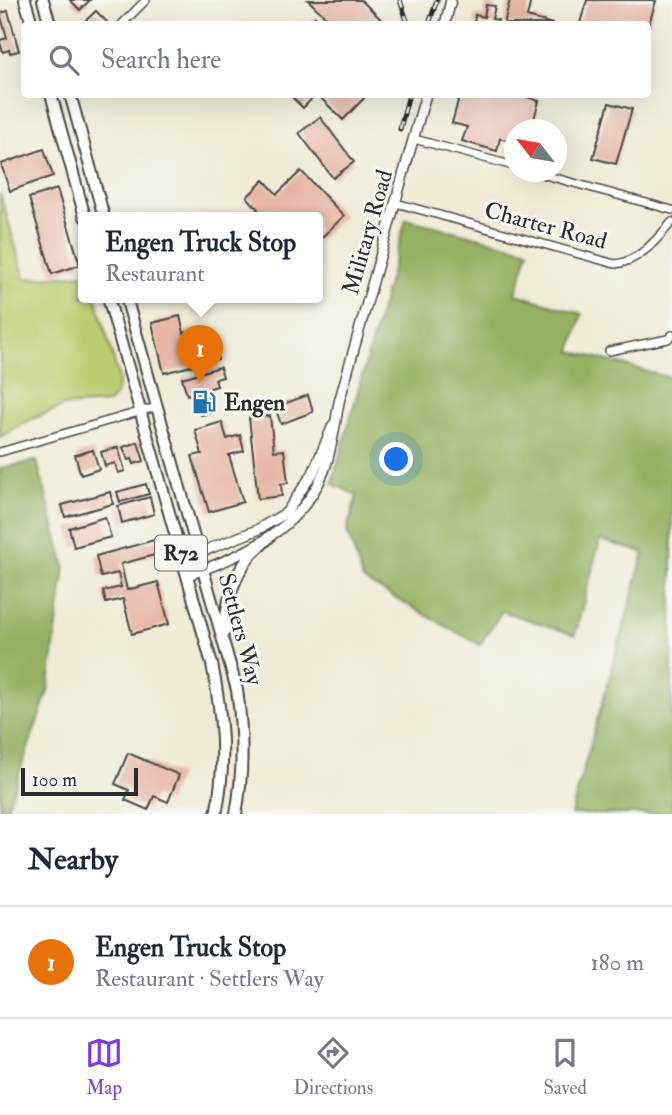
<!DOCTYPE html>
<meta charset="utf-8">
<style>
body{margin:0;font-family:"IM FELL Double Pica",serif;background:#f2f2f3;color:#1f2937}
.compass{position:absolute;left:504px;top:119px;width:63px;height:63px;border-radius:50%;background:#fff;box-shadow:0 7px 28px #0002;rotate:301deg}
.scale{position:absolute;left:21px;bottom:18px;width:117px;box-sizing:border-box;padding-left:7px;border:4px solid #2b2b2b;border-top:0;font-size:19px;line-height:24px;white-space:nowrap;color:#2b2b2b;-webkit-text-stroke:5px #f6f6f2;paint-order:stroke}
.you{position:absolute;left:397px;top:460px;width:24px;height:24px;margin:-18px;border:5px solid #fff;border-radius:50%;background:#1a73e8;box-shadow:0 0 0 10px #1a73e833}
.badge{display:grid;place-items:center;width:46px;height:46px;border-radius:50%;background:#7c3aed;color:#fff;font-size:23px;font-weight:700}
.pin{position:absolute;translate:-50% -58px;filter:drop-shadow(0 2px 4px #0008)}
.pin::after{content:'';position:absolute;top:37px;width:24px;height:21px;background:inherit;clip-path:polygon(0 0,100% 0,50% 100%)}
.popup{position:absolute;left:78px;top:212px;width:245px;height:91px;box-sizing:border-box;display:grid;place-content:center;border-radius:7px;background:#fff;filter:drop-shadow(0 2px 5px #0005);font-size:23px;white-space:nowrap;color:#747a83}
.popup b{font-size:26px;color:#1f2937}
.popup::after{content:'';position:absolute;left:50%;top:100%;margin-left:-14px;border:14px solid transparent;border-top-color:#fff}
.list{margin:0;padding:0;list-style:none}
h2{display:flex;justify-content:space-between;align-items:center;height:91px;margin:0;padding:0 28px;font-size:30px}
h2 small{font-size:23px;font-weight:400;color:#747a83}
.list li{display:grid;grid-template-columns:46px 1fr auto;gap:21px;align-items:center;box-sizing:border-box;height:112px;padding:0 28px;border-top:2px solid #e0e1e3}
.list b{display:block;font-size:26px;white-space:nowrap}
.list p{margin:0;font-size:23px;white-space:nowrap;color:#747a83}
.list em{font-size:23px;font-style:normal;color:#747a83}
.icon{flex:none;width:38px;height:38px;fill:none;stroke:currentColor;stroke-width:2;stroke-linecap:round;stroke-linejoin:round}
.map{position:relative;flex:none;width:672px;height:814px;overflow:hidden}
.search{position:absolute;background:#fff;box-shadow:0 7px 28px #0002;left:21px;right:21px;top:21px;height:77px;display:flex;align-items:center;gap:18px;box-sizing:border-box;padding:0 24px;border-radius:7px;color:#747a83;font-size:26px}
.sheet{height:203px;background:#fff}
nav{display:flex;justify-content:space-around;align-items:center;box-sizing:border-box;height:98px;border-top:2px solid #e0e1e3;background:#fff;font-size:19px;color:#747a83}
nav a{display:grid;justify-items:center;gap:4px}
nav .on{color:#7c3aed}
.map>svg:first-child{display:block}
</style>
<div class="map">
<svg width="672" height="814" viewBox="0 0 672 814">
<rect width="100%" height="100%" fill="#f6f6f2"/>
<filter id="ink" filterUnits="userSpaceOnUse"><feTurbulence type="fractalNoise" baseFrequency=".0143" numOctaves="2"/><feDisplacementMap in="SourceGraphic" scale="14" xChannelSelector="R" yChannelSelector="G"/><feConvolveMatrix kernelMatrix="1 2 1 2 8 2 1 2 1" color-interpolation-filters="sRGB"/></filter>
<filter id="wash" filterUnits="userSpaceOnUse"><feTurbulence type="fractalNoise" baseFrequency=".00686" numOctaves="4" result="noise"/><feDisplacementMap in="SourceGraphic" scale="28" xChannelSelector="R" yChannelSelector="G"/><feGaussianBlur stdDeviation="1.57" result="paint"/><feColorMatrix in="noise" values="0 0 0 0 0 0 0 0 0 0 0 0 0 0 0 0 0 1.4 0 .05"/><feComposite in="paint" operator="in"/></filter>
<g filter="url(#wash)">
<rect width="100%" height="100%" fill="#efebd6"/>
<polygon fill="#bccc6f" stroke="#747c4d" stroke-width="2" points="0,193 25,279 83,274 83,297 96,297 119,379 116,395 108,403 64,406 32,419 0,437"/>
<g fill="#95b062" stroke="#606e46" stroke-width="2">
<polygon points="406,219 529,250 516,294 582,314 571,351 672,378 672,814 571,814 644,553 600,540 575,635 502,611 480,645 363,580 347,530 357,495 332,484"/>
<polygon points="37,461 65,567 48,691 5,814 0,814 0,468"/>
</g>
<g id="blocks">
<g fill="#e6b5a4">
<polygon points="70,0 90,0 80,10"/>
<polygon points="308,0 361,0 386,24 333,24"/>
<polygon points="510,0 531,0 527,17 553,24 504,24"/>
<polygon points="587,0 652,0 656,1 649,24 586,24 580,23"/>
<polygon points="486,5 495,6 492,19 498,20 497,24 474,24 475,15 484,17"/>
<polygon points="8,11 19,51 10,53 9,50 3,52 0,43 0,40 7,38 0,13"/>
<polygon points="96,11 109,24 82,24"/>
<polygon points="315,17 322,24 308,24"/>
<polygon points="289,94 316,94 303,108"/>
<polygon points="317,94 368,94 343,120"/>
<polygon points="460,94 518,94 539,101 531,130 514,130 514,143 500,138 497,151 462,141 467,127 452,123"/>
<polygon points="609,103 632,109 616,164 593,158"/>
<polygon points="320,117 354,162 333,178 299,133"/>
<polygon points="44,149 53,176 10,191 1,164"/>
<polygon points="301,171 344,216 317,242 317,217 250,217 258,209 247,197 264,180 277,194"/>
<polygon points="57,189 80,265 52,274 29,198"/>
<polygon points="180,316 184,333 200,329 206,351 215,349 218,359 164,373 152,323"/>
<polygon points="220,367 223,377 215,379 217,386 187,395 182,378"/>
<polygon points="207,392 212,412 201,415 195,395"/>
<polygon points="308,395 313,412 281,424 275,407"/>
<polygon points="270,416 274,451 284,450 288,483 281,484 282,496 258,499 249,418"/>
<polygon points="222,422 227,439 240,435 244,451 229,455 243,502 209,512 192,456 202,454 195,430"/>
<polygon points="138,442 144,461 134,464 132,459 128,460 123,447"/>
<polygon points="118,447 125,471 118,473 115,463 105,466 101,452"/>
<polygon points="93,450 99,469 81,475 75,455"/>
<polygon points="146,484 149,494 120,502 117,492"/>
<polygon points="110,492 113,504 65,517 62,505"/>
<polygon points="150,497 154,514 122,523 118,506"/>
<polygon points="105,517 111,537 74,547 69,528"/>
<polygon points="158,539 162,553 121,564 127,590 158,582 169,624 132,634 123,599 106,603 103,591 121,587 118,573 101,577 96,556"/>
<polygon points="128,753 179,775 168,802 154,796 148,810 125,800 129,790 115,784"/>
</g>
</g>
</g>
<g filter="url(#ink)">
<use href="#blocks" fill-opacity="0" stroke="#484845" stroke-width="2"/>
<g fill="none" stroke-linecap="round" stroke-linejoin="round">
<g stroke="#484845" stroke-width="10">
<g id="minor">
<polyline points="122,24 146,0"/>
<polyline points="414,139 514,166"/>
<polyline points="534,172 672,210"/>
<path d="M396 203 615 264C639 262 657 239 672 222"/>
<polyline points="609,351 668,339 672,335"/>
<polyline points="0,452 156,407"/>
</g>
</g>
<g stroke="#484845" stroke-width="12">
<g id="tertiary">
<polyline points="445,24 451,0"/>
<polyline points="183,559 257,530 286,513 313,473 333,425"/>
<path d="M188 575C243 556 302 529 324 471 332 449 335 425 339 402L426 94"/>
</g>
</g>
<g stroke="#484845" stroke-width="14">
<g id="primary">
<polyline points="25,0 32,24"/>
<polyline points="43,0 50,24"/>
<polyline points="51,94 85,217"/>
<polyline points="70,94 104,217"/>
<path d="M108 297 212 664C222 714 227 763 216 814"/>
<path d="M126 297 237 690C243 732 244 772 236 814"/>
<path d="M225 631C226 604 232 578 250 556 256 549 264 543 270 536"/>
</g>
</g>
<use href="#minor" stroke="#fff" stroke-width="7"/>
<use href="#tertiary" stroke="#fff" stroke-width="9"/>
<use href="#primary" stroke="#fff" stroke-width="10"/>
<g stroke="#2b2b2b" stroke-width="5">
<g id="rail">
<polyline points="400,0 408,24"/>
<polyline points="429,24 437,0"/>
<polyline points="400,129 409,94"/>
</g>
</g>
<use href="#rail" stroke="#f6f6f2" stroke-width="2.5" stroke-dasharray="8" stroke-linecap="butt"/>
</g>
</g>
<defs>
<g id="fuel-bare" transform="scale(1.89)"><path d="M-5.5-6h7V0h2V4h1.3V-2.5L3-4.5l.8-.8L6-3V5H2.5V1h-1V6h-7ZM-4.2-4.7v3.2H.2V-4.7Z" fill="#1f6fb2" stroke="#f6f6f2" stroke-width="2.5" paint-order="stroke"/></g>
</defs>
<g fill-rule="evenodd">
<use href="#fuel-bare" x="204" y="402"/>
</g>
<g text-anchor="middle" stroke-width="6" stroke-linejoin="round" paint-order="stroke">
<rect fill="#f6f6f2" stroke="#686867" stroke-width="2" x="155" y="535.5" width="52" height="35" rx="5"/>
<g font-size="21" font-weight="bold" fill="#2b2b2b">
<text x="181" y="560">R72</text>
</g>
<g font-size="23" fill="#2b2b2b" stroke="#f6f6f2">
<text transform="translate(546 225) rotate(15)" y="8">Charter Road</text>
<text transform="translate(367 232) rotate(-74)" y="8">Military Road</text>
<text transform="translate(241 629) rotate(75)" y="8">Settlers Way</text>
</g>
<g font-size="23" font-weight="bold" fill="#2b2b2b" stroke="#f6f6f2" text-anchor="start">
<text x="224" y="410">Engen</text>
</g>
</g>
</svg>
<svg class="compass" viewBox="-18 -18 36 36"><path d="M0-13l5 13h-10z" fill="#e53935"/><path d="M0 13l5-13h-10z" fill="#747a83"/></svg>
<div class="scale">100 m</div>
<div class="you"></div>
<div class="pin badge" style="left:200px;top:383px;background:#e8710a">1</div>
<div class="popup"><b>Engen Truck Stop</b>Restaurant</div>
<div class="search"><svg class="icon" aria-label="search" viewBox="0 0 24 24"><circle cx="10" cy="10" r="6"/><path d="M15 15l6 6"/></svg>Search here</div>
</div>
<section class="sheet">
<h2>Nearby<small></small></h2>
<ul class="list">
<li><span class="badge" style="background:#e8710a">1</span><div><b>Engen Truck Stop</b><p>Restaurant · Settlers Way</p></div><em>180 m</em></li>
</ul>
</section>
<nav>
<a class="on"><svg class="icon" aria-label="map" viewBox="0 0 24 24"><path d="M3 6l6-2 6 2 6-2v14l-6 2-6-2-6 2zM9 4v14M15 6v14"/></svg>Map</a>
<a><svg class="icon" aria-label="directions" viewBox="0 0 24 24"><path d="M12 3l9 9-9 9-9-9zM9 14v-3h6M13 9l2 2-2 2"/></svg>Directions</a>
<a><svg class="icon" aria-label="saved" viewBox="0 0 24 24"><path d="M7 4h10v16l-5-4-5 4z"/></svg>Saved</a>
</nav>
